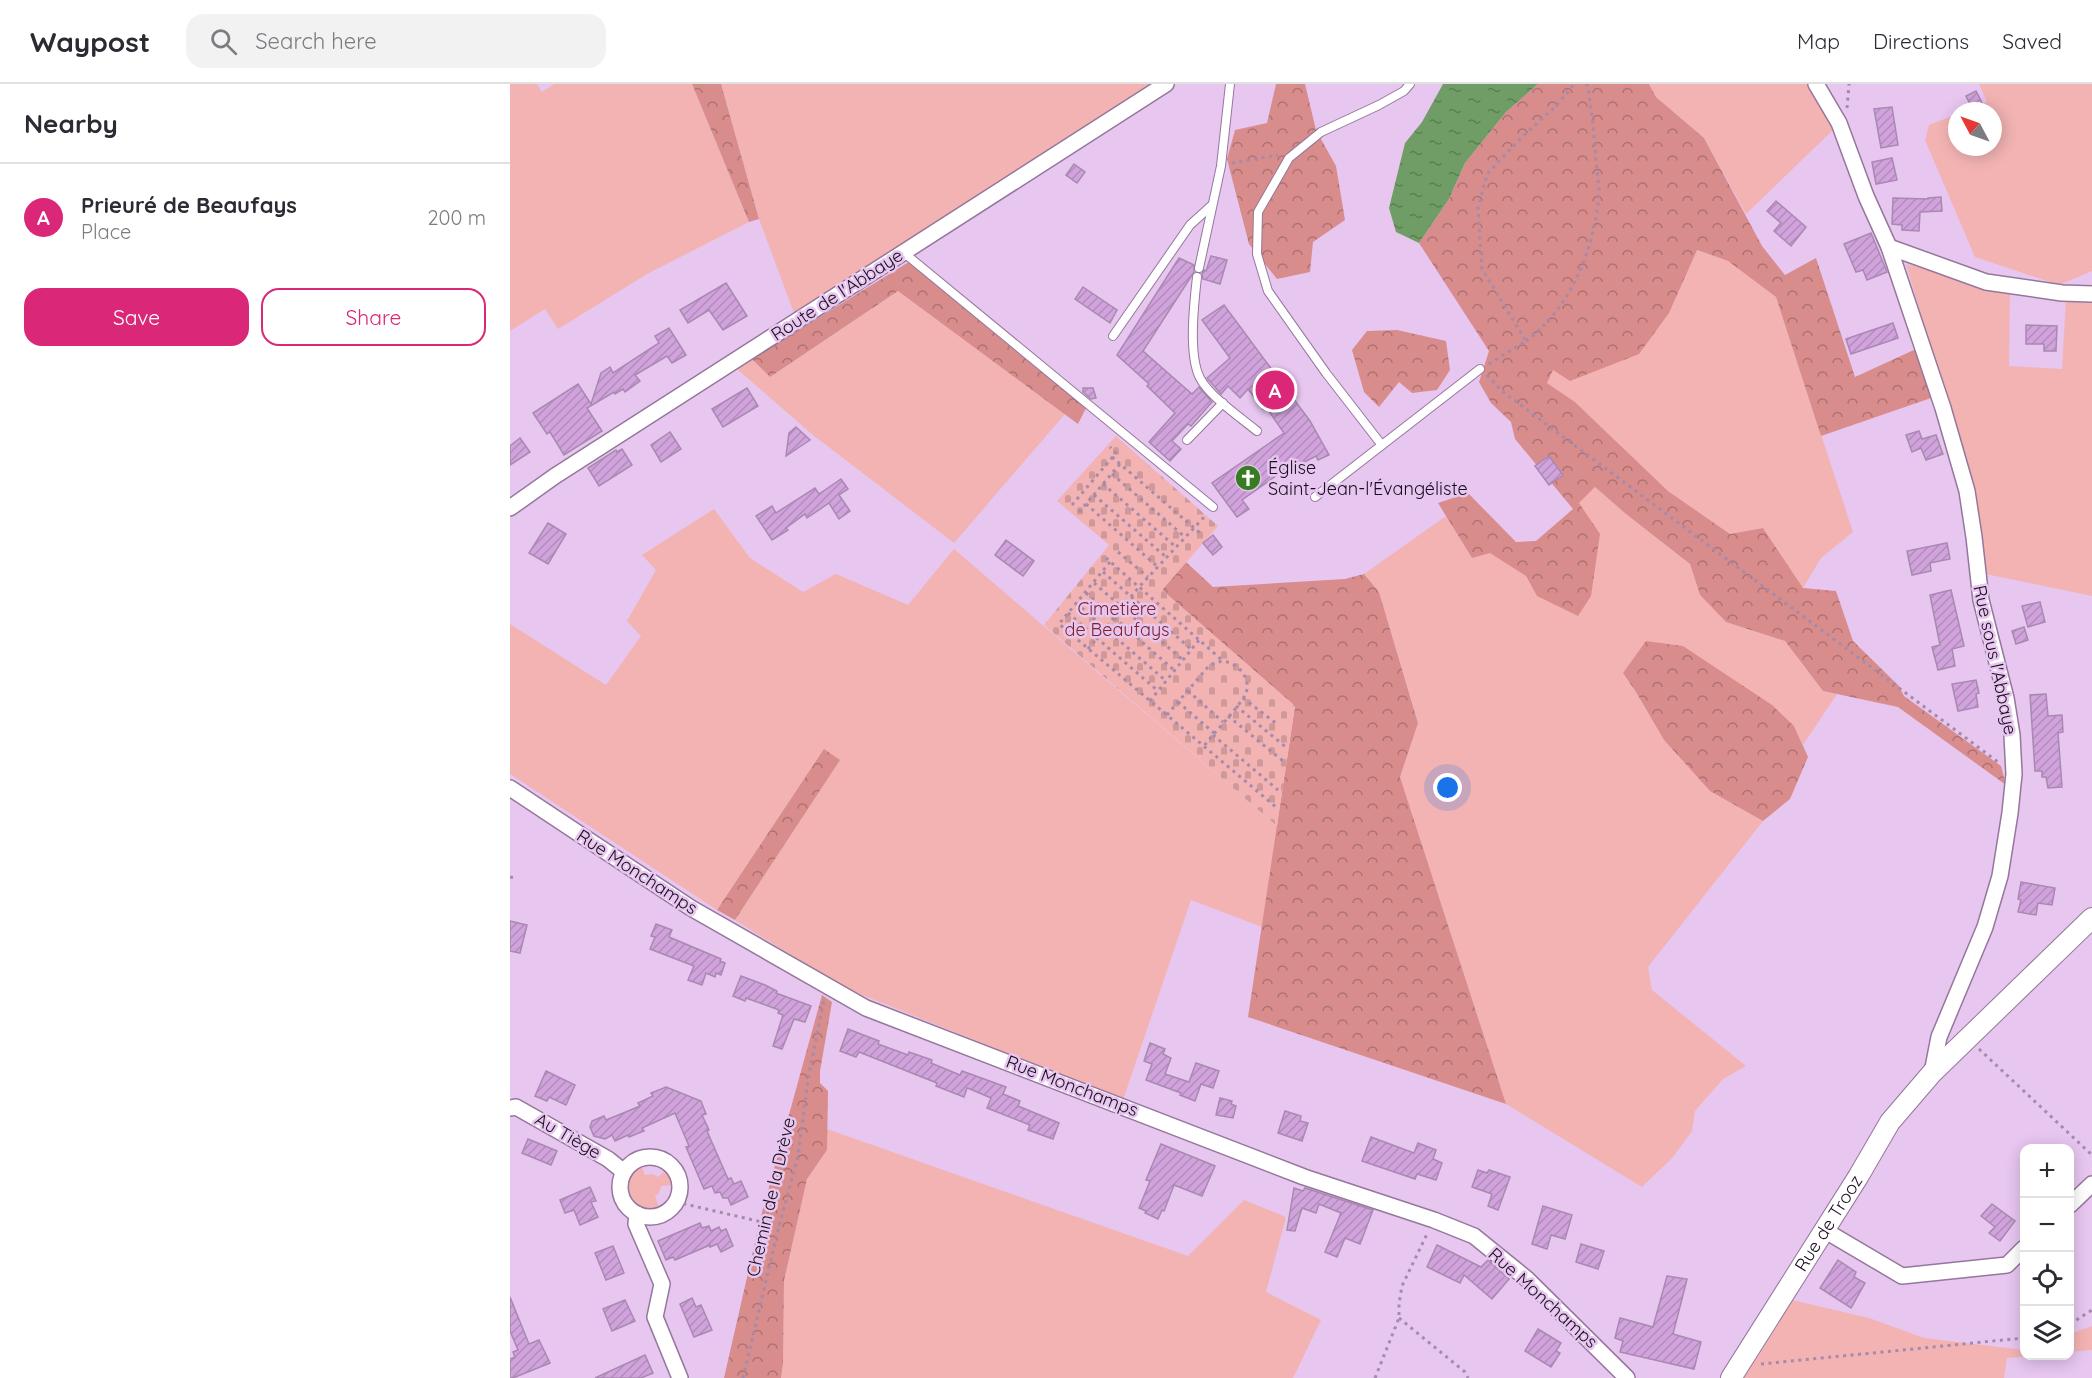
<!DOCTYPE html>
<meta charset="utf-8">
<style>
body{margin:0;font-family:Quicksand,sans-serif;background:#f2f2f3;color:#2b2b33}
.controls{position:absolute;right:18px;bottom:18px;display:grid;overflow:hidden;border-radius:12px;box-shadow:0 3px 15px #0003}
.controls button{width:54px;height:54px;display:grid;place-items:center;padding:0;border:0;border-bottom:2px solid #e1e1e2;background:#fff;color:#2b2b33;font:30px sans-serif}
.compass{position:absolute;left:1438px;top:18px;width:54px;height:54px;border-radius:50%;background:#fff;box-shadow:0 3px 15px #0003;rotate:311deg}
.you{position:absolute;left:938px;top:704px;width:21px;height:21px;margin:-15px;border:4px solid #fff;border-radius:50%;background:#1a73e8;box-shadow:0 0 0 9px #1a73e833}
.badge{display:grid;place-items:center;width:39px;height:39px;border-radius:50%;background:#db2777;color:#fff;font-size:20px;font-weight:700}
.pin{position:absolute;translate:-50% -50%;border:3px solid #fff;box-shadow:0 2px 6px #0006}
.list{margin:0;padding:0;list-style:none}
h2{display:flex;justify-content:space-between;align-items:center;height:78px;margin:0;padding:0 24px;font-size:26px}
h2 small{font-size:20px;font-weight:400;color:#7c7c81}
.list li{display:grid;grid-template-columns:39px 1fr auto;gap:18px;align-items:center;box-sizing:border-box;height:108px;padding:0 24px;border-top:2px solid #e1e1e2}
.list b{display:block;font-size:22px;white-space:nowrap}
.list p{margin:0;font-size:20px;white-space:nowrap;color:#7c7c81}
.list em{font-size:20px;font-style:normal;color:#7c7c81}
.actions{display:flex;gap:12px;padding:18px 24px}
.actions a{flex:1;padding:14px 0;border:2px solid #db2777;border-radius:18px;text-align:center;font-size:21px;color:#db2777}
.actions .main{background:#db2777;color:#fff}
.icon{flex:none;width:33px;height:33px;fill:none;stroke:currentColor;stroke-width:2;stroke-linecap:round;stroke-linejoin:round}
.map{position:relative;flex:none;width:1582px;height:1294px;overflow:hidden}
header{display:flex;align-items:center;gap:36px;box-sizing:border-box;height:84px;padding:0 30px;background:#fff;border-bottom:2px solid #e1e1e2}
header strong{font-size:28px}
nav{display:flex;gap:33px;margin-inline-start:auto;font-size:21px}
.search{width:420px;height:54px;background:#f2f2f3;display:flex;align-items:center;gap:15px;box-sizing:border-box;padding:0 21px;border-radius:18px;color:#7c7c81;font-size:22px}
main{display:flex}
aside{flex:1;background:#fff}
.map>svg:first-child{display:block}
</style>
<header>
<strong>Waypost</strong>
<div class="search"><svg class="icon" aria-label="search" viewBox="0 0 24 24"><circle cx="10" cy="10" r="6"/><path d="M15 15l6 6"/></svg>Search here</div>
<nav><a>Map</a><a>Directions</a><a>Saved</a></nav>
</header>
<main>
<aside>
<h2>Nearby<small></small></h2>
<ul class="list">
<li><span class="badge">A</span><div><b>Prieuré de Beaufays</b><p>Place</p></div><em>200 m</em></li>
</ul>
<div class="actions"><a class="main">Save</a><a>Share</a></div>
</aside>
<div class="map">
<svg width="1582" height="1294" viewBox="0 0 1582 1294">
<defs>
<pattern id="forest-crowns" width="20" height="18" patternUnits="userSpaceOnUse" patternTransform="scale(1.5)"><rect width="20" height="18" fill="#d88c8c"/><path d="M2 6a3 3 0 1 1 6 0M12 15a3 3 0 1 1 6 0" fill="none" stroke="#ae7172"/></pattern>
<pattern id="cemetery-stones" width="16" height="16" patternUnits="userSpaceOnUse" patternTransform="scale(1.5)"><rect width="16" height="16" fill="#f3b3b3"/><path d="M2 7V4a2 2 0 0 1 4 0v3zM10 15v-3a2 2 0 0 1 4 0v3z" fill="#d09999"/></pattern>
<pattern id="water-ripples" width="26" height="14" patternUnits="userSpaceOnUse" patternTransform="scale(1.5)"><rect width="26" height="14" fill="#709d65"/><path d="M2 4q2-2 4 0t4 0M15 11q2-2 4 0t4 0" fill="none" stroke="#5b7e52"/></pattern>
<pattern id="building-hatch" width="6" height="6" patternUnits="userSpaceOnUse" patternTransform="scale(1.5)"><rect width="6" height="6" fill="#d1a3dc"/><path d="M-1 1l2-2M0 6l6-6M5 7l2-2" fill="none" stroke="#b38bbc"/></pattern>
</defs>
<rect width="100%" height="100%" fill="#e7c6f0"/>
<g fill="#f3b3b3">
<polygon points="0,0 27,0 32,8 44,0 182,0 239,138 137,190 48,245 35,225 0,247"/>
<polygon points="211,0 641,0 284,229 249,135"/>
<polygon points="1139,0 1301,0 1307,10 1323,46 1236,130 1194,54 1146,13"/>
<polygon points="1469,0 1582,0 1582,187 1549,201 1465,173 1415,56 1419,41 1447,30 1447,63 1483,63 1483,27 1455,27 1477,18"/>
<polygon points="1186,166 1218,177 1266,213 1343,448 1311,474 1293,504 1253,444 1220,450 1158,407 1065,318 1037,299 1043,286 1159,229"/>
<polygon points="1396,180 1500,208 1499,282 1552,285 1556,215 1582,216 1582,512 1471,489 1450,364"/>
<polygon points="388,207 555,330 444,459 303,351 227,285 242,275 260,293"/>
<polygon points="1085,403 1116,430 1180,480 1190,511 1216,538 1275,557 1313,607 1327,610 1293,661 1284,642 1113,589 1126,608 1154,656 1200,707 1253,737 1138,883 1142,906 1236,982 1213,995 1185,1027 1182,1047 1163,1073 1132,1103 996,1020 890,693 908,638 869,508 854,490 936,432 962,474 980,468 1016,492 1027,512 1069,419"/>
<polygon points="204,425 240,474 293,508 326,490 398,521 444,465 767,742 752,843 681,816 613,1016 330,902 225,836 329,676 314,666 207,826 0,690 0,540 96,601 131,552 117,537 146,486 132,471"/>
<polygon points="317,1045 678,1172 734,1116 776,1133 756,1208 811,1236 783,1294 271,1294 273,1280 274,1197 297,1095 317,1066"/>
<path d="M131 1080 135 1091 143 1090 148 1093 156 1086 161 1093 163 1101 151 1102 149 1109 145 1112 149 1123C119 1133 103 1093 131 1080Z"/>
<polygon points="1282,1216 1359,1234 1414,1254 1514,1266 1514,1272 1521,1272 1497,1274 1494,1294 1232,1294"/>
<polygon points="1582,1242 1582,1266 1560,1268 1560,1250"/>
</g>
<g fill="url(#forest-crowns)">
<polygon points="182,0 211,0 249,135 239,138"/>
<polygon points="766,0 795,0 806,46 826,82 835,136 803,158 800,188 767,195 739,160 717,75 725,46 757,39"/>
<polygon points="1028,0 1139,0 1146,13 1194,54 1252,162 1275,191 1306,174 1345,293 1406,265 1421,314 1311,352 1266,213 1218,177 1187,166 1159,229 1129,270 1060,297 1043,286 1037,299 1065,318 1158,407 1220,450 1253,444 1293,504 1326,507 1343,557 1389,602 1394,612 1491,682 1496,701 1388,623 1313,607 1275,557 1216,538 1190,511 1180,480 1116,430 1085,403 1069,419 1090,450 1081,512 1068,532 1027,512 1016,492 980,469 962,474 928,419 958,409 1006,458 1026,457 1063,425 1005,355 1001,338 981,319 969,298 979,267 909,159 939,115 955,79 996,28"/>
<polygon points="402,176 576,324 568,340 388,207 260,293 242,275"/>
<polygon points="887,246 936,257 940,286 927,306 902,309 889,298 869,323 854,308 842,266 857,247"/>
<polygon points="676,478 703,503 835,495 854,490 869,508 908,639 890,693 996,1020 738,933 785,622 652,506"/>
<polygon points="1136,557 1173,562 1262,621 1284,642 1298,673 1280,715 1253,737 1200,707 1154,656 1126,608 1113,589"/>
<polygon points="314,665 330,676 225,836 207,826"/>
<polygon points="312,911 322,918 310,987 310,999 318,1007 317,1066 297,1095 274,1197 273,1280 271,1294 214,1294 251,1132"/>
</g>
<polygon fill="url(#cemetery-stones)" points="606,352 708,442 652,506 785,622 767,742 534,541 599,461 547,417"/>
<polygon fill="url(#water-ripples)" points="933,0 1028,0 996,28 955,79 939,115 909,159 886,148 879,124 895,59 912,38"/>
<g fill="url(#building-hatch)" stroke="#a889b0" stroke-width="1.5">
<polygon points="1466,7 1473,21 1463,26 1456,12"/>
<polygon points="1382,23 1388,61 1371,64 1364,25"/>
<polygon points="1382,74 1387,96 1366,100 1362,78"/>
<polygon points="564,80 575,88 567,99 556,91"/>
<polygon points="1431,113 1432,127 1410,128 1409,147 1392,146 1392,141 1382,140 1383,114 1418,115 1418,114"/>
<polygon points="1266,117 1296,143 1281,162 1264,147 1271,139 1257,127"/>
<polygon points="1361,149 1377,188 1357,196 1353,186 1346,188 1334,160"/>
<polygon points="701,172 717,176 710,200 693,195 692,189 694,186 696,187"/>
<polygon points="669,174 684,181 684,188 633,267 682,310 689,303 702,318 681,342 678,340 662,357 671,365 660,377 639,358 665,329 637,302 639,300 607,271"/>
<polygon points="216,199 237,232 213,246 199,226 178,239 170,226"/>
<polygon points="573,203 607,226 600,239 565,215"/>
<polygon points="714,221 800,337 819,371 808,376 806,372 789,381 787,377 732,416 739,425 727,433 702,399 774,349 756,323 753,325 738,305 730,314 718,302 711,310 697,294 720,274 692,236"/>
<polygon points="1383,239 1388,254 1341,270 1336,255"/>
<polygon points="1516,241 1547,242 1546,267 1534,267 1534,260 1516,260"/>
<polygon points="159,244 176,271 162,279 157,272 125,291 130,297 115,308 113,305 105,310 104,308 77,324 92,347 54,371 40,348 37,350 23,329 68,300 81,320 91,289 100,283 103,289 149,259 145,252"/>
<polygon points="237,304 248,322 213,343 202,325"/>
<polygon points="573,304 583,304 586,314 581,315 573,308"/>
<polygon points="286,343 300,356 276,372 279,349"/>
<polygon points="1409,347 1412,355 1426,351 1433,370 1416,376 1411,364 1402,368 1396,351"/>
<polygon points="160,348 171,365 151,378 141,361"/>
<polygon points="10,354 20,368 0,381 0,362"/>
<polygon points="112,365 122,381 89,402 78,384 106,366 107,368"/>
<polygon points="1039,372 1053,391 1039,401 1025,382"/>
<polygon points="331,395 338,405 329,411 340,427 329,435 319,419 297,434 295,430 276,444 278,446 262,456 246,432 262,422 266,429 305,404 309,410"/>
<polygon points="38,439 56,450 38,480 19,469"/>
<polygon points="703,451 712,463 703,471 693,459"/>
<polygon points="496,456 524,477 513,492 485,471"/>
<polygon points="1437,459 1440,475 1420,479 1421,487 1402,491 1397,467"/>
<polygon points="1441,506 1454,562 1442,565 1445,582 1428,586 1422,563 1430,561 1420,511"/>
<polygon points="1530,518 1535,538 1518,543 1512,522"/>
<polygon points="1514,543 1518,556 1506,560 1502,547"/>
<polygon points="1466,596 1469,609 1466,610 1468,623 1448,627 1442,600"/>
<polygon points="1536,610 1538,632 1552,631 1553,648 1548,649 1552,703 1538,704 1536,693 1532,693 1532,687 1525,687 1520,611"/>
<polygon points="1511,798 1545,804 1542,821 1528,819 1526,831 1508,828 1511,816 1508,815"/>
<polygon points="0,837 17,841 10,869 0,867"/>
<polygon points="146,840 162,846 159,853 211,875 210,877 215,879 211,891 206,889 205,893 196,889 192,901 178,896 184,882 140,865 145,853 141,852"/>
<polygon points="231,892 255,901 267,907 266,909 301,922 295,938 284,935 272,965 263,962 273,931 268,929 269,926 236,914 235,917 223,912"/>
<polygon points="338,945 369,957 368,960 398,971 399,968 422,976 421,979 450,991 452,987 496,1003 493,1010 510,1017 508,1022 549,1039 543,1055 518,1046 520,1041 477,1024 481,1014 460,1005 457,1004 454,1013 426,1002 427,999 349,968 346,973 330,967"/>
<polygon points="640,959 655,965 653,970 661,974 655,990 679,998 686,979 709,987 703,1004 691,1000 685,1017 670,1011 671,1009 636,996 642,980 634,977"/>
<polygon points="36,987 65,1001 56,1021 39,1013 37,1017 25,1012"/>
<polygon points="156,1003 191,1017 196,1030 192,1031 199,1046 197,1047 218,1095 221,1094 224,1100 231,1097 238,1113 221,1121 218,1114 213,1114 210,1108 205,1109 202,1102 194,1105 176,1063 179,1062 165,1029 132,1044 134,1047 119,1053 118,1051 105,1057 102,1051 95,1055 84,1052 80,1043 82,1037 94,1032 96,1036 123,1025 130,1022 128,1019 143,1012 141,1009"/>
<polygon points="710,1014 722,1017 721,1020 726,1022 723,1034 706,1031"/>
<polygon points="775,1027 791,1032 790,1037 798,1039 792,1057 768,1049"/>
<polygon points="861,1053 904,1069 908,1059 926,1066 923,1075 932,1079 926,1096 907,1090 905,1095 852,1077"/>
<polygon points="18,1055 47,1067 41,1081 12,1069"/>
<polygon points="651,1060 705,1082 692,1112 664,1101 654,1127 652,1126 648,1135 635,1129 636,1127 629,1124 640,1097 636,1096"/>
<polygon points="968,1086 977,1089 979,1086 1000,1093 988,1126 978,1122 982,1110 962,1103"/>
<polygon points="80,1103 86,1117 81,1118 88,1133 70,1141 64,1126 55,1129 50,1116"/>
<polygon points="784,1104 793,1107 795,1104 863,1126 850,1160 835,1154 827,1173 815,1168 831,1129 809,1120 806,1129 792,1124 785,1147 777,1146"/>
<polygon points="1482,1120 1505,1137 1490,1157 1479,1149 1485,1143 1471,1132"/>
<polygon points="1033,1122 1062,1131 1055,1155 1041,1151 1037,1165 1022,1160"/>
<polygon points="190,1139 192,1144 199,1142 201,1147 209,1143 211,1147 216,1145 223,1162 211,1168 207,1160 200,1163 200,1161 165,1176 163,1173 156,1176 148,1157"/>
<polygon points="1071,1160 1094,1167 1088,1185 1066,1178"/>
<polygon points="927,1161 971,1183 978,1176 999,1195 982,1215 954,1191 950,1199 917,1183"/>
<polygon points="103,1162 114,1189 96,1196 85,1169"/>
<polygon points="1328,1176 1346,1188 1344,1193 1355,1199 1341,1224 1310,1204"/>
<polygon points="1157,1192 1177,1195 1163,1250 1191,1258 1184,1285 1110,1268 1113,1257 1105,1254 1110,1234 1143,1243"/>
<polygon points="0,1213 19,1260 29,1256 40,1279 3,1294 0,1294 0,1275 5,1273 3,1268 8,1266 0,1247"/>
<polygon points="182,1214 186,1223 191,1221 202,1246 184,1253 170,1220"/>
<polygon points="115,1216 125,1237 102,1247 93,1225"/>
<polygon points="1028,1245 1051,1259 1046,1267 1050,1269 1041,1283 1015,1267"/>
<polygon points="135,1271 143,1289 131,1294 85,1294"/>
</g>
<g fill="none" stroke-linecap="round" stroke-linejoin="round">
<g stroke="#95779c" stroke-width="10">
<g id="service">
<polyline points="393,168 703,423"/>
<polyline points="689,184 711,82 720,0"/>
<path d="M687 193C684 219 678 271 690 294 699 312 731 334 747 347"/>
<polyline points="603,252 680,141 701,122"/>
<polyline points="677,356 713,319"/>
<polyline points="871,360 816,289 758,207 747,170 748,128 779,74 811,48 869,21 894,7 900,0"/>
<polyline points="805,413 970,285"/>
</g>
</g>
<g stroke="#95779c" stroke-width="18">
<g id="minor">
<polyline points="1306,0 1329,39 1356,112 1379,163 1433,324 1457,407 1464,453 1471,516 1496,614 1502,651 1504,690 1500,729 1490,792 1475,843 1429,953 1422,989"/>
<polyline points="1379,163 1476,198 1552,209 1582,210"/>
<polyline points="0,424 45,392 656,0"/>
<polyline points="0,704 181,824 356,924 794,1093 924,1136 964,1152 1017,1195 1117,1294"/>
<polyline points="0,1024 6,1023 98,1075 114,1088"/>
<circle cx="140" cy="1103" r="30"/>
<polyline points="1560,1121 1582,1100"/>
<polyline points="127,1130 126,1140 152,1200 145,1233 170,1294"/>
<polyline points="1314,1146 1392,1192 1497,1181 1514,1164"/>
</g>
</g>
<g stroke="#95779c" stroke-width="22">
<g id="tertiary">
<path id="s1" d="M1221 1294 1348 1093 1380 1038 1422 989 1582 834"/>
</g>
</g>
<g stroke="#a48aab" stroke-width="3" stroke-dasharray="3 4.5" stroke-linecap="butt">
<polyline points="1337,24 1339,0"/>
<polyline points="722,79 768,71"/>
<path d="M1016 257C1061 224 1085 164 1089 109 1089 99 1087 88 1086 77 1084 51 1082 26 1077 0"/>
<polyline points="979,280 1016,257 972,185 968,124 977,90 1011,54 1048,20 1064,0"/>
<polyline points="977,291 992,307 1488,678"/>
<polyline points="602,373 690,449"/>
<polyline points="602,390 675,453"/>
<polyline points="593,400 666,463"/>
<polyline points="584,411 656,473"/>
<polyline points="576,420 648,483"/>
<polyline points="562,421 606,369 600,363"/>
<polyline points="569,428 610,380"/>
<polyline points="608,468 638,493"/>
<polyline points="596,474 713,577"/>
<polyline points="600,478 549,540 766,723"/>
<polyline points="593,488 682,566"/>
<polyline points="584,499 673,576"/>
<polyline points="576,509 665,587"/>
<polyline points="566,519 656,597"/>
<polyline points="558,529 648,607"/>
<polyline points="578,565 629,503 696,431"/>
<polyline points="678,607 713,638"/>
<polyline points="733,614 767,640"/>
<polyline points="640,617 689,556"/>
<polyline points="668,618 704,649"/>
<polyline points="726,622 777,664"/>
<path d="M657 631 698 583C706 577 714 575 724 581 734 587 740 598 736 609 732 620 702 651 694 662"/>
<polyline points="718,632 773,677"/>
<polyline points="703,651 768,706"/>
<polyline points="0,793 7,794"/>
<polyline points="1469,965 1582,1071"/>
<polyline points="166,1118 269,1142"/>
<polyline points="889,1234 955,1288 958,1294"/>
<polyline points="1560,1240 1582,1226"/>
<polyline points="1251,1280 1514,1254"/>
<polyline points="233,1294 269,1142 288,1072 298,996 314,915"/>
<polyline points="865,1294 889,1234 889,1220 892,1202 918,1148"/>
</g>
<use href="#service" stroke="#fff" stroke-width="8"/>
<use href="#minor" stroke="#fff" stroke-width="15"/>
<use href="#tertiary" stroke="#fff" stroke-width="20"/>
</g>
<defs>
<g id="church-disc" transform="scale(1.35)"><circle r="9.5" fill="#367d21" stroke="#e7c6f0"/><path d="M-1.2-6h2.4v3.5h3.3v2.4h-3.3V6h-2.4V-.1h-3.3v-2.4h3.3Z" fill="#fff"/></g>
</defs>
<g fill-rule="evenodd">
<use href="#church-disc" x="738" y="394"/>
</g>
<g text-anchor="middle" stroke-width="5" stroke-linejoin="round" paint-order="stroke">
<g font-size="18" fill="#190d1c" stroke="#e7c6f0">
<text transform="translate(327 211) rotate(-33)" y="6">Route de l'Abbaye</text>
<text transform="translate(1485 576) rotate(78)" y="6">Rue sous l'Abbaye</text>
<text transform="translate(127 788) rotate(33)" y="6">Rue Monchamps</text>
<text transform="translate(562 1002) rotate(21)" y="6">Rue Monchamps</text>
<text transform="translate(58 1052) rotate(30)" y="6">Au Tiège</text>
<text transform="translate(261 1113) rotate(-77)" y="6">Chemin de la Drève</text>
<text dy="6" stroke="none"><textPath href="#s1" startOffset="183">Rue de Trooz</textPath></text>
<text transform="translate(1033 1214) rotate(42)" y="6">Rue Monchamps</text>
</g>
<g font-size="18" fill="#190d1c" stroke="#e7c6f0" text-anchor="start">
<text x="758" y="390">Église<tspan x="758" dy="21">Saint-Jean-l'Évangéliste</tspan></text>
</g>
<g font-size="18" fill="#7e232c" stroke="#e7c6f0">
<text x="607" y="531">Cimetière<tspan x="607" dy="21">de Beaufays</tspan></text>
</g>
</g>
</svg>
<div class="controls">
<button>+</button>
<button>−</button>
<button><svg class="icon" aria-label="locate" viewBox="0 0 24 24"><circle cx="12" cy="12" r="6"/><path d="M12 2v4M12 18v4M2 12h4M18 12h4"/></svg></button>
<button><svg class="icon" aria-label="layers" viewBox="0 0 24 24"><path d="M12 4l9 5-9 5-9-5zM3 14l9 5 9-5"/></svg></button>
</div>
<svg class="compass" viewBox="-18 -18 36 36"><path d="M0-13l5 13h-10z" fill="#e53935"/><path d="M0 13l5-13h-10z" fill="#7c7c81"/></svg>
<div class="you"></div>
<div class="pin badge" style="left:765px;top:306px">A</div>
</div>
</main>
